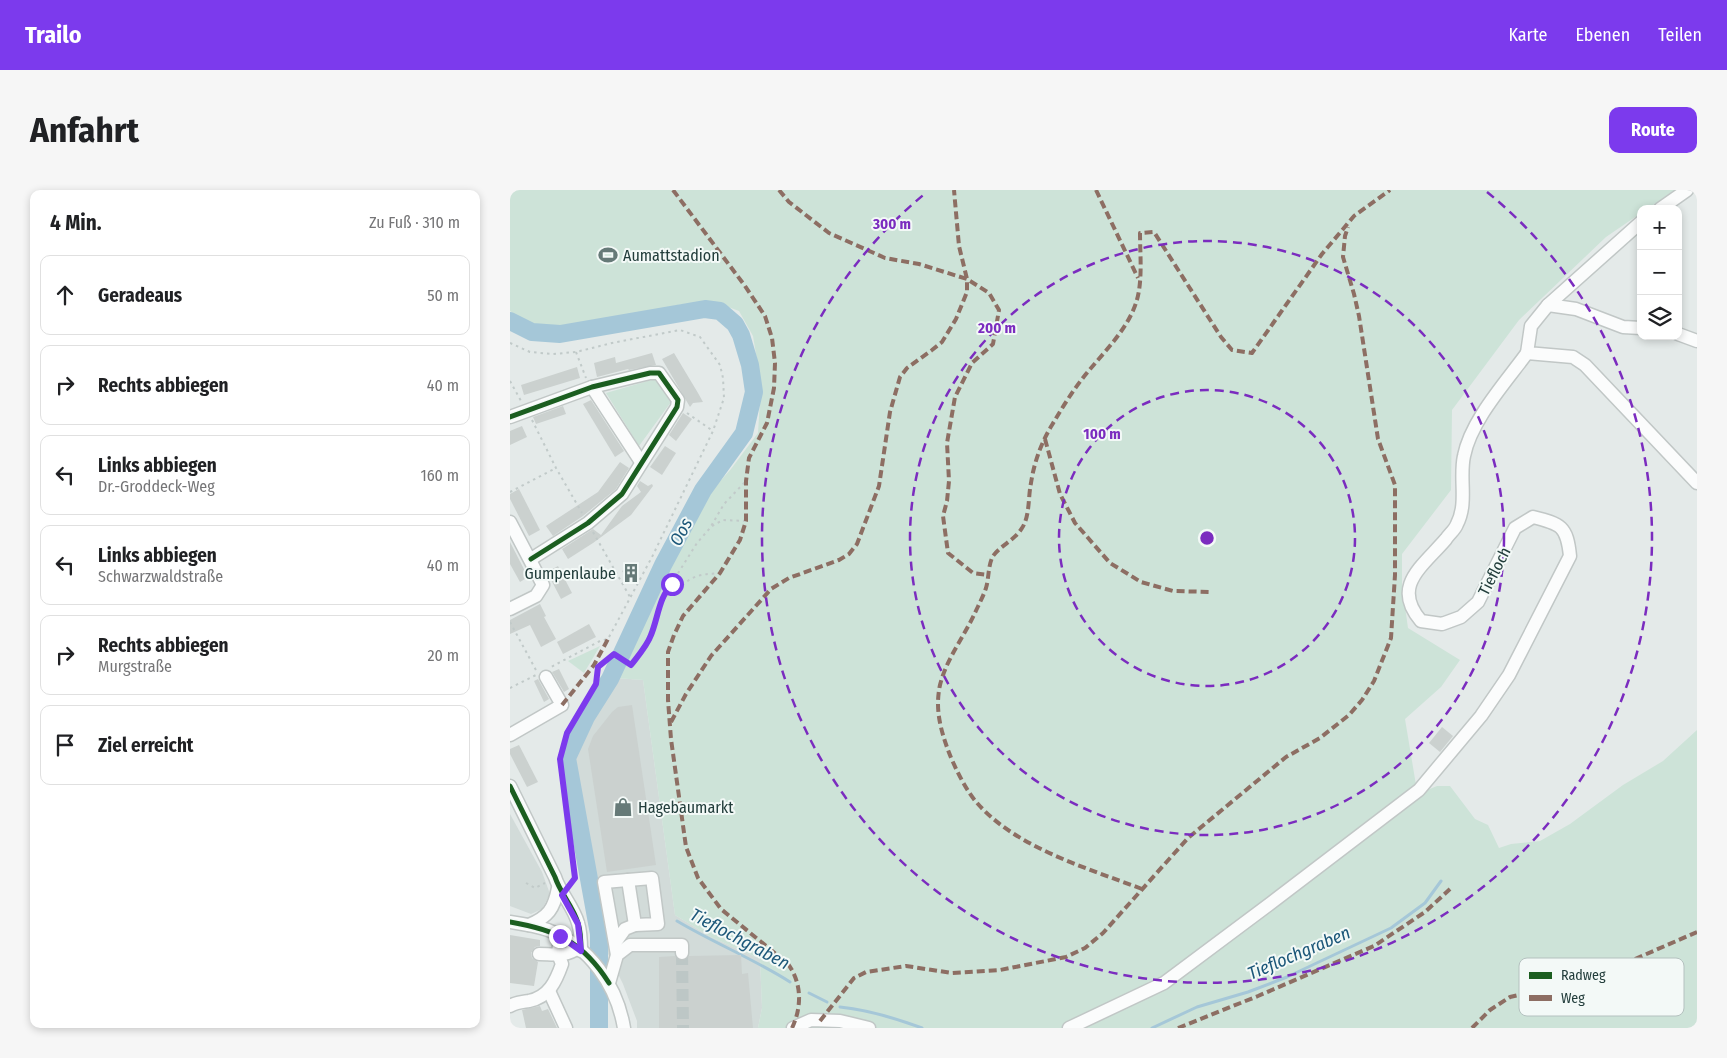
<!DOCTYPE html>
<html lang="de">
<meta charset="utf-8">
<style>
body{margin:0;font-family:"Fira Sans Condensed",sans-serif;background:#f6f6f6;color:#202124}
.controls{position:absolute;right:15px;top:15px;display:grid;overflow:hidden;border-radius:10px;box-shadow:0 2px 8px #0003}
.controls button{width:45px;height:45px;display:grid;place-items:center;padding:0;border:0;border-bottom:1px solid #e0e0e0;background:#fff;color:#202124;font:25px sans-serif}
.stop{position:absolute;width:15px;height:15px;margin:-11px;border:4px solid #7c3aed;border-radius:50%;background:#fff}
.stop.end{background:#7c3aed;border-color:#fff;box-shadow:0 1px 5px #0008}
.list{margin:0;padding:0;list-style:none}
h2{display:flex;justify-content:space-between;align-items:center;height:65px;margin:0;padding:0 20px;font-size:21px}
h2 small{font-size:16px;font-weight:400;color:#757577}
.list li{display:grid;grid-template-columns:32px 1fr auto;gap:15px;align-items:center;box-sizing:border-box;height:80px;margin:0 10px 10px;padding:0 10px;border:1px solid #e0e0e0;border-radius:10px}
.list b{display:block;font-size:19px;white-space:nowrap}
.list p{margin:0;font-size:16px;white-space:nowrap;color:#757577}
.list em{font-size:16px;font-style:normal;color:#757577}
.icon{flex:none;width:28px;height:28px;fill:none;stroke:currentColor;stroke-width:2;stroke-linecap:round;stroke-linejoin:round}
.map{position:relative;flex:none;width:1187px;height:838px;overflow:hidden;border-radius:10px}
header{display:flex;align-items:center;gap:30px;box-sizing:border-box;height:70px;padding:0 25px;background:#7c3aed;color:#fff}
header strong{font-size:24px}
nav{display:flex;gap:28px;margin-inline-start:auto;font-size:18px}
.intro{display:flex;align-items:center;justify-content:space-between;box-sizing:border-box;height:120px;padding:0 30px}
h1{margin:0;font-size:35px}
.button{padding:12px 22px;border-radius:10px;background:#7c3aed;color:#fff;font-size:18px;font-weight:700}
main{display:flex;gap:30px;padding:0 30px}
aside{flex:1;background:#fff;border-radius:10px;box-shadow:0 2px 8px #0003}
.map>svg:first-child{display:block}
</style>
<header>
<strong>Trailo</strong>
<nav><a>Karte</a><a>Ebenen</a><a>Teilen</a></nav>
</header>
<div class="intro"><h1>Anfahrt</h1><a class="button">Route</a></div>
<main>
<aside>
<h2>4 Min.<small>Zu Fuß · 310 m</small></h2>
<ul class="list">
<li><svg class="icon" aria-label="ahead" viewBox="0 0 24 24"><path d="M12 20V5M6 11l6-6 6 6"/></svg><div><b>Geradeaus</b></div><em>50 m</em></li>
<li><svg class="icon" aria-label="right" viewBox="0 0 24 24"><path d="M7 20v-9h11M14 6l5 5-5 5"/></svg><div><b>Rechts abbiegen</b></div><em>40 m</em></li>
<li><svg class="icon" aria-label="left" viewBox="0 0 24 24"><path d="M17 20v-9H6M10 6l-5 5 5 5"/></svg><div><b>Links abbiegen</b><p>Dr.-Groddeck-Weg</p></div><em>160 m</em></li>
<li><svg class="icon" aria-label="left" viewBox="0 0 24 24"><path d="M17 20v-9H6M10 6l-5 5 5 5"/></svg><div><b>Links abbiegen</b><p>Schwarzwaldstraße</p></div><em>40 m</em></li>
<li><svg class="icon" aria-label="right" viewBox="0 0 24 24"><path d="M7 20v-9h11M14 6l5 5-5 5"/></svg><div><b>Rechts abbiegen</b><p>Murgstraße</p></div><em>20 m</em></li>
<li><svg class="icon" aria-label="arrive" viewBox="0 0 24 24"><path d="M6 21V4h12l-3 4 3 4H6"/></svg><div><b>Ziel erreicht</b></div></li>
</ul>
</aside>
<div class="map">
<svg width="1187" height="838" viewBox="0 0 1187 838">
<rect width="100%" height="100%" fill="#e4eae9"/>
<g fill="#d2dbd9">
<polygon points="105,488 133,490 165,725 201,747 250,769 252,818 248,838 127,838 127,831 113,794 94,756 61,566"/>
<polygon points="0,624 32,682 40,704 32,719 21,724 0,716"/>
</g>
<g fill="#cde3d8">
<polygon points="0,0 1165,0 1137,19 1131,19 1131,23 1096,47 1009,130 942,220 941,300 892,364 892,395 898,438 950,470 931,497 895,529 906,595 915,601 927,596 940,596 965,629 978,635 989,658 1001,654 1030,651 1060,634 1113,595 1153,571 1187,540 1187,838 248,838 252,818 250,769 201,747 165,725 133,490 105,488 168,353 197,306 221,279 248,243 251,194 243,146 229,121 205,112 173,114 56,138 27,139 8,127 0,121"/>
<polygon points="145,189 161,212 129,256 96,203"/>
<polygon points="90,456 74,483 58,471"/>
</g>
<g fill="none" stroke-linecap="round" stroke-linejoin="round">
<g stroke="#a5c7d8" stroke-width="3">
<path d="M167 731C204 753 244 769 280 792"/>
<polyline points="299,803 317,812"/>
<path d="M330 817C359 820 385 828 412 838"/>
<polyline points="642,838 687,817 738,802 777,787 881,738 915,713 931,691"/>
</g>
<polyline stroke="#a5c7d8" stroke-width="18" points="0,131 22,142 50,144 195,119 210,121 225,134 231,145 240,175 244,202 234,243 193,300 153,375 100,489 76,527 57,568 89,744 89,838"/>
</g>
<g fill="#cbd1cf">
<polygon points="142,163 146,175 119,180 118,179 87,187 84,173 105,167 106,173"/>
<polygon points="164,163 188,203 193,212 183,213 180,217 152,169"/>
<polygon points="67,177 70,188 14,205 11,195"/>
<polygon points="81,210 114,261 105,267 73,214"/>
<polygon points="53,216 56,224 26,234 23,227"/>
<polygon points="173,223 182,229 166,251 159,245"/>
<polygon points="12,236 17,247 0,255 0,241"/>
<polygon points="155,256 166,263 152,285 140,277"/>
<polygon points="110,272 119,278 106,299 73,326 43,346 36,336 88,302"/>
<polygon points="130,291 138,296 142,294 143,296 121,325 83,353 58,369 52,359 83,339 91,345 112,316 131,302 127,296"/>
<polygon points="9,299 30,340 19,346 0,309 0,304"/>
<polygon points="0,352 18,387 10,392 0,374"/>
<polygon points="123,374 129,384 118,391 112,381"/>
<polygon points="48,376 62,403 51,409 37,382"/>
<polygon points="30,414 36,426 34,427 46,449 31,457 20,435 0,444 0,430"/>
<polygon points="79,434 86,447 53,464 47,452"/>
<polygon points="49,479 59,499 54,502 42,482"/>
<polygon points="28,489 39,509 34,512 24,491"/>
<polygon points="122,515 146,675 97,682 78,559 83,546 102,522 108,517"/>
<polygon points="932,537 943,546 930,562 919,553"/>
<polygon points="9,555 28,592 17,597 0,564 0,559"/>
<polygon points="0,745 30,750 30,756 25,757 21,763 22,768 28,772 24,796 0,793"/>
<polygon points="231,765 232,784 238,783 243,838 149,838 149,767 165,766 168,770 172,771 176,770 179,766"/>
<polygon points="30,816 32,821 38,819 47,838 16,838 12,820"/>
</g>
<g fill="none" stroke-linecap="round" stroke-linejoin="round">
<polyline stroke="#bdc7c6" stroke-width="12" stroke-dasharray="12 6" stroke-linecap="butt" points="172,763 173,838"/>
<g stroke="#c1c7c6" stroke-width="15">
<g id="minor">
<polyline points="1150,19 1177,0"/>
<polyline points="1131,32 1038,115 1021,136 1017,163 1063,167 1075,175 1187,293"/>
<polyline points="1038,115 1066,119 1113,137 1131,138"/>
<polyline points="1168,144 1187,151"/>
<polyline points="82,197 131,272"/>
<polyline points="0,227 82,197 140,183 149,183 168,210 167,217 112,304 78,333 21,369"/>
<polyline points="0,332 33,395 26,406 0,419"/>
<polyline points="0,545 52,515 36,487"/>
<path d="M0 596 45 687C50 703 63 716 68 733 71 742 71 751 71 761"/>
<polyline points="118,690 125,735"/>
<path d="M0 732C13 734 26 736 38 740 80 756 107 796 114 838"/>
<path d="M19 735C38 727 44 719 48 698"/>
<polyline points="105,753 115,739 125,735 148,734 142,688 94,692 107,765"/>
<path d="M29 764C43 764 56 767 68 758"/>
<polyline points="99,793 107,765 120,755 172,755 172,763"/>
<polyline points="39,801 56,838"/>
<path d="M0 816C6 812 12 812 19 811 39 807 46 791 52 774L48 764 50 746"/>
<polyline points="283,838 301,830 330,831 359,838"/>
<path d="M559 838 654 793 761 713 909 600 971 526 999 485 1060 366C1057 336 1051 334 1023 327L1005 338 968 412 951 427 932 434 911 431C881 396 912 377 936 349 939 344 945 340 947 334 958 313 949 288 954 266 961 230 996 192 1017 163"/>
</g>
</g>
<g stroke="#c1cac9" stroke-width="2" stroke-dasharray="2.5 4" stroke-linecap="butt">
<polyline points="0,153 20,162 43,164 66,162 102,153 170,140 190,147 210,175 213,188 214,208 203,241 142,367 98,449 90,451 41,477"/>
<polyline points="66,162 76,188"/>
<polyline points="0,191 11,211"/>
<polyline points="177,223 203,241"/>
<polyline points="22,230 46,278 72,323"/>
<polyline points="0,302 46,278"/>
<polyline points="202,336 213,330 236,331"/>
<polyline points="83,342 120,407"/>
<path d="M156 406C165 402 171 396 179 390 188 384 199 384 210 383"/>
<polyline points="0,432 27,482"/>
<polyline points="84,475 88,477 104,464 121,475 141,446 150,413 160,396 187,353 200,338 214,314 236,291"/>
<polyline points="0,498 26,485"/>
<polyline points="16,693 25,698 35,693"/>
<polyline points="60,695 65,688 50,569 57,543 86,493 88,477"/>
</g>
<use href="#minor" stroke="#fbfcfc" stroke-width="12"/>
<g stroke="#8d6e63" stroke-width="4" stroke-dasharray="8 4" stroke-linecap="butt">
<path d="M163 0 235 96 255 126 262 148 265 173 264 198 257 233 239 268 236 291V331L230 350 210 383 173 426 164 445 158 462V510L161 549 176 657 188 688 211 719 278 774C292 793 292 817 282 838"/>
<polyline points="269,0 279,12 319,43 375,68 409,74 457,89 479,103 489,120 483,154 462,173 445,207 437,253 439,291 437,311 433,326 438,363 463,383 479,385"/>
<polyline points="586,0 628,88"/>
<polyline points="535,249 550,304 565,333 600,373 631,392 663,401 701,402"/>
<polyline points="52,515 84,475 98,449"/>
<polyline points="161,532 176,504 201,466 261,399 279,388 329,370 339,364 347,354 369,296 380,222 390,187 397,178 422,160 432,152 446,129 457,102 457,89 449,56 444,0"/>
<path d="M632 699C577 678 507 658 468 614 456 601 444 576 438 560 430 538 425 518 430 495 436 470 453 448 464 425 468 416 473 407 476 398 479 388 478 375 483 366 491 355 505 350 512 338 520 326 518 307 521 293 524 273 531 253 542 235 552 218 563 200 576 184 594 162 617 140 626 113 633 92 630 65 630 43L644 42 711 147 722 160 742 163 812 64 844 26 880 0"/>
<polyline points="310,831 344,788 356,782 396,776 442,783 490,780 556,767 575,758 593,743 678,648 776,567 810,548 839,525 852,510 864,491 881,448 885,385 885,295 868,249 849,126 844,104 833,67 835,46 838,37"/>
<polyline points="668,838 748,806 864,756 915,722 940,699"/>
<polyline points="962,838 980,820 1000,807 1038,798 1125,769 1187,742"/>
</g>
<g stroke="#f3f9f7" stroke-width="8">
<g id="cycleway">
<polyline points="0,227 82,197 140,183 149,183 168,210 167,217 112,304 78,333 21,369"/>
<path d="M0 596 45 687C50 703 63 716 68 733 71 742 71 751 71 761"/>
<path d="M0 732C47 740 73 752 99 793"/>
</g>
</g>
<use href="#cycleway" stroke="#1b5e20" stroke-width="5"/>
</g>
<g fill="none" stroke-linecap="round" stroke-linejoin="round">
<path stroke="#7c3aed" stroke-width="6" d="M50 746 71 761 68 734 52 705 65 688 50 569 57 543 86 494 88 477 104 464 121 475C128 466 137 456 141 445 148 428 149 407 162 394"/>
</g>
<g fill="none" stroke="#7b2cbf" stroke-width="2.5" stroke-dasharray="9 6">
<circle cx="697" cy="348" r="148"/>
<circle cx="697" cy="348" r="297"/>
<path d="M977 2A445 445 0 1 1 417 2"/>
</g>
<defs>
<g id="stadium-bare" transform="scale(1.5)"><path d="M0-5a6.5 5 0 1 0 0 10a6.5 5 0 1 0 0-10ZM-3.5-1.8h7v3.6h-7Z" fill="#667a78" stroke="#f3f9f7" stroke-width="2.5" paint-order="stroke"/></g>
<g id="building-bare" transform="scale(1.5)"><path d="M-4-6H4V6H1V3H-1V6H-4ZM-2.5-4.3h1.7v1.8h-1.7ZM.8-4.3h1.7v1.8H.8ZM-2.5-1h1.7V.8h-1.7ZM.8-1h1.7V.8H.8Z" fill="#667a78" stroke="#f3f9f7" stroke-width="2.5" paint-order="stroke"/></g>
<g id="shop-bare" transform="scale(1.5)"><path d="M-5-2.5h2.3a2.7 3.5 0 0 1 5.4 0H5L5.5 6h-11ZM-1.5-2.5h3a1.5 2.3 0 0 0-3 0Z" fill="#667a78" stroke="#f3f9f7" stroke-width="2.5" paint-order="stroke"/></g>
</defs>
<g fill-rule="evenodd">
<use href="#stadium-bare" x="98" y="65"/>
<use href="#building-bare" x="121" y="383"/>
<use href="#shop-bare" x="113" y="617"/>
</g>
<g text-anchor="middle" stroke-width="4" stroke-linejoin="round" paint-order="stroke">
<g font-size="16" fill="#223d3b" stroke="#f3f9f7" text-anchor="start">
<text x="113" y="71">Aumattstadion</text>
<text x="106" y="389" text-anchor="end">Gumpenlaube</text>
<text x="128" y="623">Hagebaumarkt</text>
</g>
<g font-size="16" fill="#223d3b" stroke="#f3f9f7">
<text transform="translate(984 381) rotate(-63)" y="6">Tiefloch</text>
</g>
<g font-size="18" font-style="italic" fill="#1c5779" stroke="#f3f9f7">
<text transform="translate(171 342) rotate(-62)" y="6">Oos</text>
<text transform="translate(230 749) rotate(28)" y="6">Tieflochgraben</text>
<text transform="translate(789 763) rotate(-23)" y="6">Tieflochgraben</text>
</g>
</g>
<rect x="1009" y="768" width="165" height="58" rx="8" fill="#f3f9f7" stroke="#b4c1bf" stroke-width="1"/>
<rect x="1019" y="782" width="23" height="7" fill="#1b5e20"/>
<rect x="1019" y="805" width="23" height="6" fill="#8d6e63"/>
<g font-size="14" fill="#223d3b">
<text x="1051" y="790">Radweg</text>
<text x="1051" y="813">Weg</text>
</g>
<circle cx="697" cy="348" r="8" fill="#7b2cbf" stroke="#f3f9f7" stroke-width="2.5"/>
<g font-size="15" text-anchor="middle" font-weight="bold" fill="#7b2cbf" stroke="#f3f9f7" stroke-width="4" stroke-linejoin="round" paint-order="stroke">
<text x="382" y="39">300 m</text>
<text x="487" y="143">200 m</text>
<text x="592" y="249">100 m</text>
</g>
</svg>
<div class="controls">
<button>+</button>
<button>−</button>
<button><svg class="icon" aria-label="layers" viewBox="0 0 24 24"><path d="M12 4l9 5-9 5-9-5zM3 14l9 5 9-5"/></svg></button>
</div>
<div class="stop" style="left:162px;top:394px"></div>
<div class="stop end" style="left:50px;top:746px"></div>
</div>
</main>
